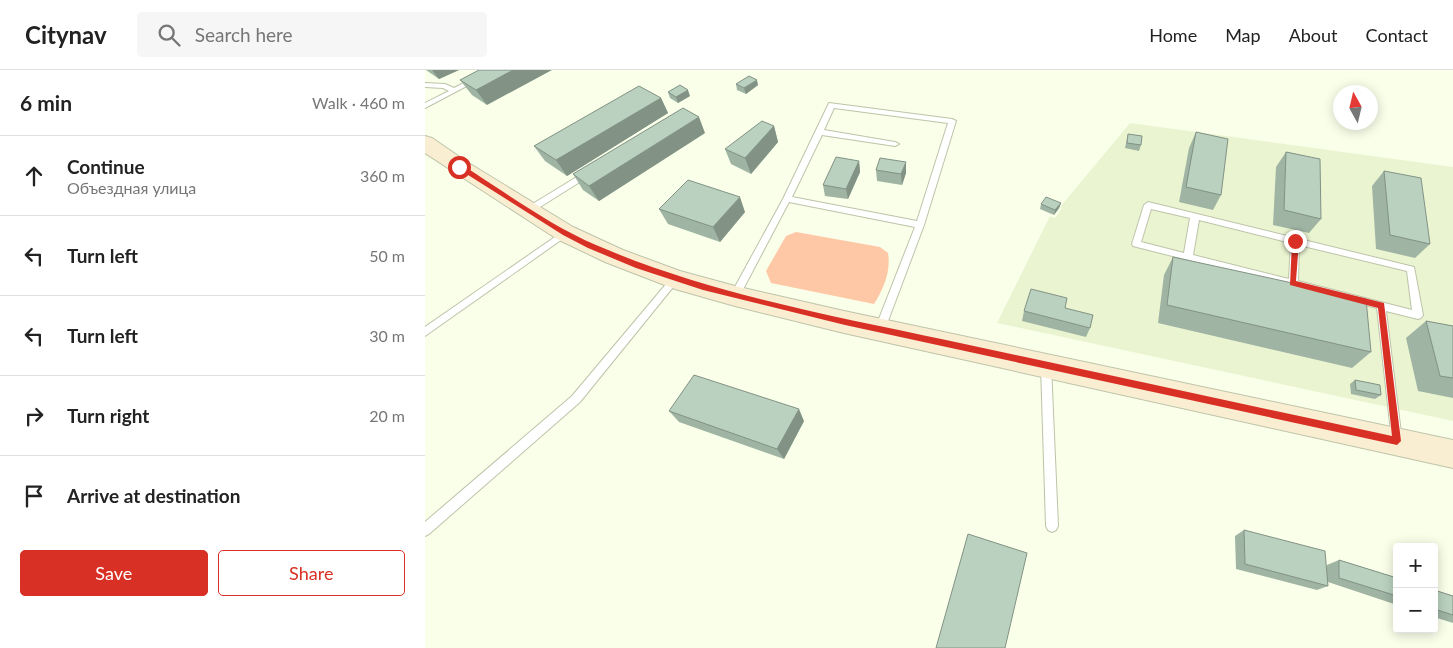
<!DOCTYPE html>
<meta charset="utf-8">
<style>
body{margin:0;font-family:Lato,sans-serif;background:#f6f6f6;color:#222}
.controls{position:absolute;right:15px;bottom:15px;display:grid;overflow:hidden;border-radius:5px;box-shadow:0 2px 12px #0003}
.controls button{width:45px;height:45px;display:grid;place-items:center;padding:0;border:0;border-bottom:1px solid #e0e0e0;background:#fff;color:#222;font:25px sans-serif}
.compass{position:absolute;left:908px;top:15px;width:45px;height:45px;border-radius:50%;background:#fff;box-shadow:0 2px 12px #0003;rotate:352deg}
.stop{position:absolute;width:15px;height:15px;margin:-11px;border:4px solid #d93025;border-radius:50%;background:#fff}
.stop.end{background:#d93025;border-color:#fff;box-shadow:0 1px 5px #0008}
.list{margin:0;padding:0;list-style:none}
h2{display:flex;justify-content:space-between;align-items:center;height:65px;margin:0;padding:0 20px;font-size:21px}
h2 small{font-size:16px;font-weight:400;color:#767676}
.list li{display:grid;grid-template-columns:32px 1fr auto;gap:15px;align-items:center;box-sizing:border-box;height:80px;padding:0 20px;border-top:1px solid #e0e0e0}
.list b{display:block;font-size:19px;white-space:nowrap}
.list p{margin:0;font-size:16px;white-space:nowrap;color:#767676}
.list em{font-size:16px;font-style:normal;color:#767676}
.actions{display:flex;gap:10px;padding:15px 20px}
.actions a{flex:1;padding:11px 0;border:1px solid #d93025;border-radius:5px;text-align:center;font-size:18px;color:#d93025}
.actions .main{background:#d93025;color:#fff}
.icon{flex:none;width:28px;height:28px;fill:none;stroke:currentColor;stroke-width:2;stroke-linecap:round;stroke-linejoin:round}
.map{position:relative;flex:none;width:1028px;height:578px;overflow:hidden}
header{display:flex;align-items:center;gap:30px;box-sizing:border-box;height:70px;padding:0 25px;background:#fff;border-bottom:1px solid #e0e0e0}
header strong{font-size:24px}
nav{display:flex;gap:28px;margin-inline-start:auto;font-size:18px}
.search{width:350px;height:45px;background:#f6f6f6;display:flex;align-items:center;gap:12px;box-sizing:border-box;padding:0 18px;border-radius:5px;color:#767676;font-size:19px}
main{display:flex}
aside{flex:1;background:#fff}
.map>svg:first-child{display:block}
</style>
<header>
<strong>Citynav</strong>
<div class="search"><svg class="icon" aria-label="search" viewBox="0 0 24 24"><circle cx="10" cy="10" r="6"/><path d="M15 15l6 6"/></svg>Search here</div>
<nav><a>Home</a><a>Map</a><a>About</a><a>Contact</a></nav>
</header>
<main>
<aside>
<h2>6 min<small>Walk · 460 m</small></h2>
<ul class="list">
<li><svg class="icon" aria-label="ahead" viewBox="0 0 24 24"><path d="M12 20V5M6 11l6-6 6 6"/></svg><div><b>Continue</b><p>Объездная улица</p></div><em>360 m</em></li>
<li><svg class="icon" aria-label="left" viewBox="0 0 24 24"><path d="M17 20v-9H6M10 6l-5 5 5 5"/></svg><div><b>Turn left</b></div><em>50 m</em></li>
<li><svg class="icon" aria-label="left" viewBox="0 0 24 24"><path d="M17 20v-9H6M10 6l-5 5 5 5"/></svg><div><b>Turn left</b></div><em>30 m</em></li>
<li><svg class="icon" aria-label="right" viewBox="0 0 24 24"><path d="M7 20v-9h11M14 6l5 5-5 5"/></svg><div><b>Turn right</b></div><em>20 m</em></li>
<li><svg class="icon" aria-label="arrive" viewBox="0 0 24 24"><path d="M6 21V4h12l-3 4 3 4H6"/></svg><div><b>Arrive at destination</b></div></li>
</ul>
<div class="actions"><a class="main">Save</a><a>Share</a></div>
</aside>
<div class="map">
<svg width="1028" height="578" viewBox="0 0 1028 578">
<rect width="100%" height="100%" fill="#f9ffe9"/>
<polygon fill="#ebf4d1" points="705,53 1028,97 1028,351 572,253 625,146 630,148 637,138 635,137"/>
<path fill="#fec8a6" d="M371 162 455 177 463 183C466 201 459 218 449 234L346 213 341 201 361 166Z"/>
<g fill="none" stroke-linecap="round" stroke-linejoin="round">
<g stroke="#bdc4a9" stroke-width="2">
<g id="service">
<polygon points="64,0 72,0 0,38 0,33 24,21 18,18 0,17 0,13 20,14 29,18"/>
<path d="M404 33 527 49 531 51 499 155 460 259 458 262H452L450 259 490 157 364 132 313 229H307L305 226 358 129ZM409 38 523 53 492 151 367 127 397 65 470 76 474 74 470 72 399 60Z"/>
<polygon points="163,100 166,101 166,105 107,142 101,142 101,138"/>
<path d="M723 132 989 197 998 245 996 248 993 249 961 241 977 371 976 375 972 376 968 375 967 371 952 238 708 176 707 174 719 135ZM726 139 765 148 759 183 716 172ZM774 150 866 173 864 209 768 185ZM874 175 982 201 987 240 873 211Z"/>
<polygon points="140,160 143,161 144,163 143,165 0,266 0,257"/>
<polygon points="250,205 253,207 255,209 253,211 155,332 4,464 0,466 0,452 147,326 247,207"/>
<polygon points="621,292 625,293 626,296 633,456 631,460 627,462 623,460 621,456 616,296 617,293"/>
</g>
</g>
<g stroke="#bdc4a9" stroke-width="2">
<polygon id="secondary" points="0,66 7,68 42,92 148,157 198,180 255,201 310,216 419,241 1028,370 1028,398 419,263 310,236 250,219 180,192 132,169 0,83"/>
</g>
<use href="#service" fill="#fff" fill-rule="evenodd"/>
<use href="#secondary" fill="#faeed2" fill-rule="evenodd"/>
</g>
<g fill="#9fb4a3">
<polygon points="1,0 34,0 14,9"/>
<polygon points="54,0 62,35 47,25 35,10"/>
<polygon points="311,14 333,15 321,24 312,20"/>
<polygon points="243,22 265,26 253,33 245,28"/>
<polygon points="236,28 243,43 142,106 120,91 109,76"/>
<polygon points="349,56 353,72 326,104 306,94 300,79"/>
<polygon points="771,62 796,125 788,140 754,132 764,78"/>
<polygon points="280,63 174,131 158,120 148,104"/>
<polygon points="703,64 716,75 714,81 700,78"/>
<polygon points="861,82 896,149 884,163 848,155 851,97"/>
<polygon points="434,91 435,102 423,129 400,126 398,115"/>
<polygon points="451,100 481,103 477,115 452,111"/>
<polygon points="959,101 1005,174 990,188 951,179 947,116"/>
<polygon points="636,133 634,138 629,145 615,139 616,134"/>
<polygon points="234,139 320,142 295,172 243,154"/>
<polygon points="748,187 946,282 927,298 733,253 739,205"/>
<polygon points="599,241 665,258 661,267 597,251"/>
<polygon points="1001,251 1028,256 1028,328 993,321 981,268"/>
<polygon points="930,310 956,325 950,329 926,324 925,314"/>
<polygon points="244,341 379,351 359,389 254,352"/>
<polygon points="819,460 902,502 902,495 914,490 972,508 972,535 903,512 903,516 892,520 811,499 810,466"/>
<polygon points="1009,520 1028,526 1028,553 1009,547"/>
</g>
<g fill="#829285">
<polygon points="7,0 34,0 14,9"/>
<polygon points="88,0 127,0 62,35 51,20"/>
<polygon points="332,10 333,15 321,24 319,18"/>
<polygon points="263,20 265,26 253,33 251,27"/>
<polygon points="236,28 243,43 142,106 131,90"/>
<polygon points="274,47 280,63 174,131 164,116"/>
<polygon points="349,56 353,72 326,104 320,88"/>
<polygon points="434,91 435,102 423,129 421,119"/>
<polygon points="481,92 481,103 477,115 476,104"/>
<polygon points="315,127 320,142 295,172 288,157"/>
<polygon points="636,133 634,138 629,145 630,140"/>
<polygon points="374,339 379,351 359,389 352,379"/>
</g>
<g fill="#b9d1be" stroke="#829285">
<polygon points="54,0 88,0 51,20 35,10"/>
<polygon points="324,6 332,10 319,18 311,14"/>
<polygon points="255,15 263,20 251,27 243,22"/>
<polygon points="214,16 236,28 131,90 109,76"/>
<polygon points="258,38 274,47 164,116 148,104"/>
<polygon points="337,51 349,56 320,88 300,79"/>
<polygon points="771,62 803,69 796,125 761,117"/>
<polygon points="703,64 717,66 716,75 702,73"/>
<polygon points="861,82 895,89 896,149 859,140"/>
<polygon points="411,87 434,91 421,119 398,115"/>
<polygon points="455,88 481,92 476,104 451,100"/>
<polygon points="959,101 996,108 1005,174 965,165"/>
<polygon points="263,110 315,127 288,157 234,139"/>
<polygon points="621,127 636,133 630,140 616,134"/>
<polygon points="748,187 941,229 946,282 742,235"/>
<polygon points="606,219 642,228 640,238 668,245 665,258 599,241"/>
<polygon points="1001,251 1028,256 1028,308 1015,306"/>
<polygon points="269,305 374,339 352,379 244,341"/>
<polygon points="930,310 955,315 956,325 931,320"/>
<polygon points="819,460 900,481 903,516 820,494"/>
<polygon points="543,464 602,483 580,578 511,578"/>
<polygon points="914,490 972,508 972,526 914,508"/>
<polygon points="1009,520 1028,526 1028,545 1009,539"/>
</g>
<path fill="#d93025" d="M32 95H37C80 122 124 155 171 175 282 223 403 245 521 270 670 302 818 334 967 366L953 238 865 215 867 171 870 168 874 171 871 211 959 233 976 371 972 375 420 255 278 220 211 198 163 178 138 165 32 98Z"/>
</svg>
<div class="controls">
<button>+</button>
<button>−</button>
</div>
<svg class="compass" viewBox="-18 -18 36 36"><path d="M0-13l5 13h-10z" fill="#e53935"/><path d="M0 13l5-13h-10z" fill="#767676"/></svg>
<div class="stop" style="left:34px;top:97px"></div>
<div class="stop end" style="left:870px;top:171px"></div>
</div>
</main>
